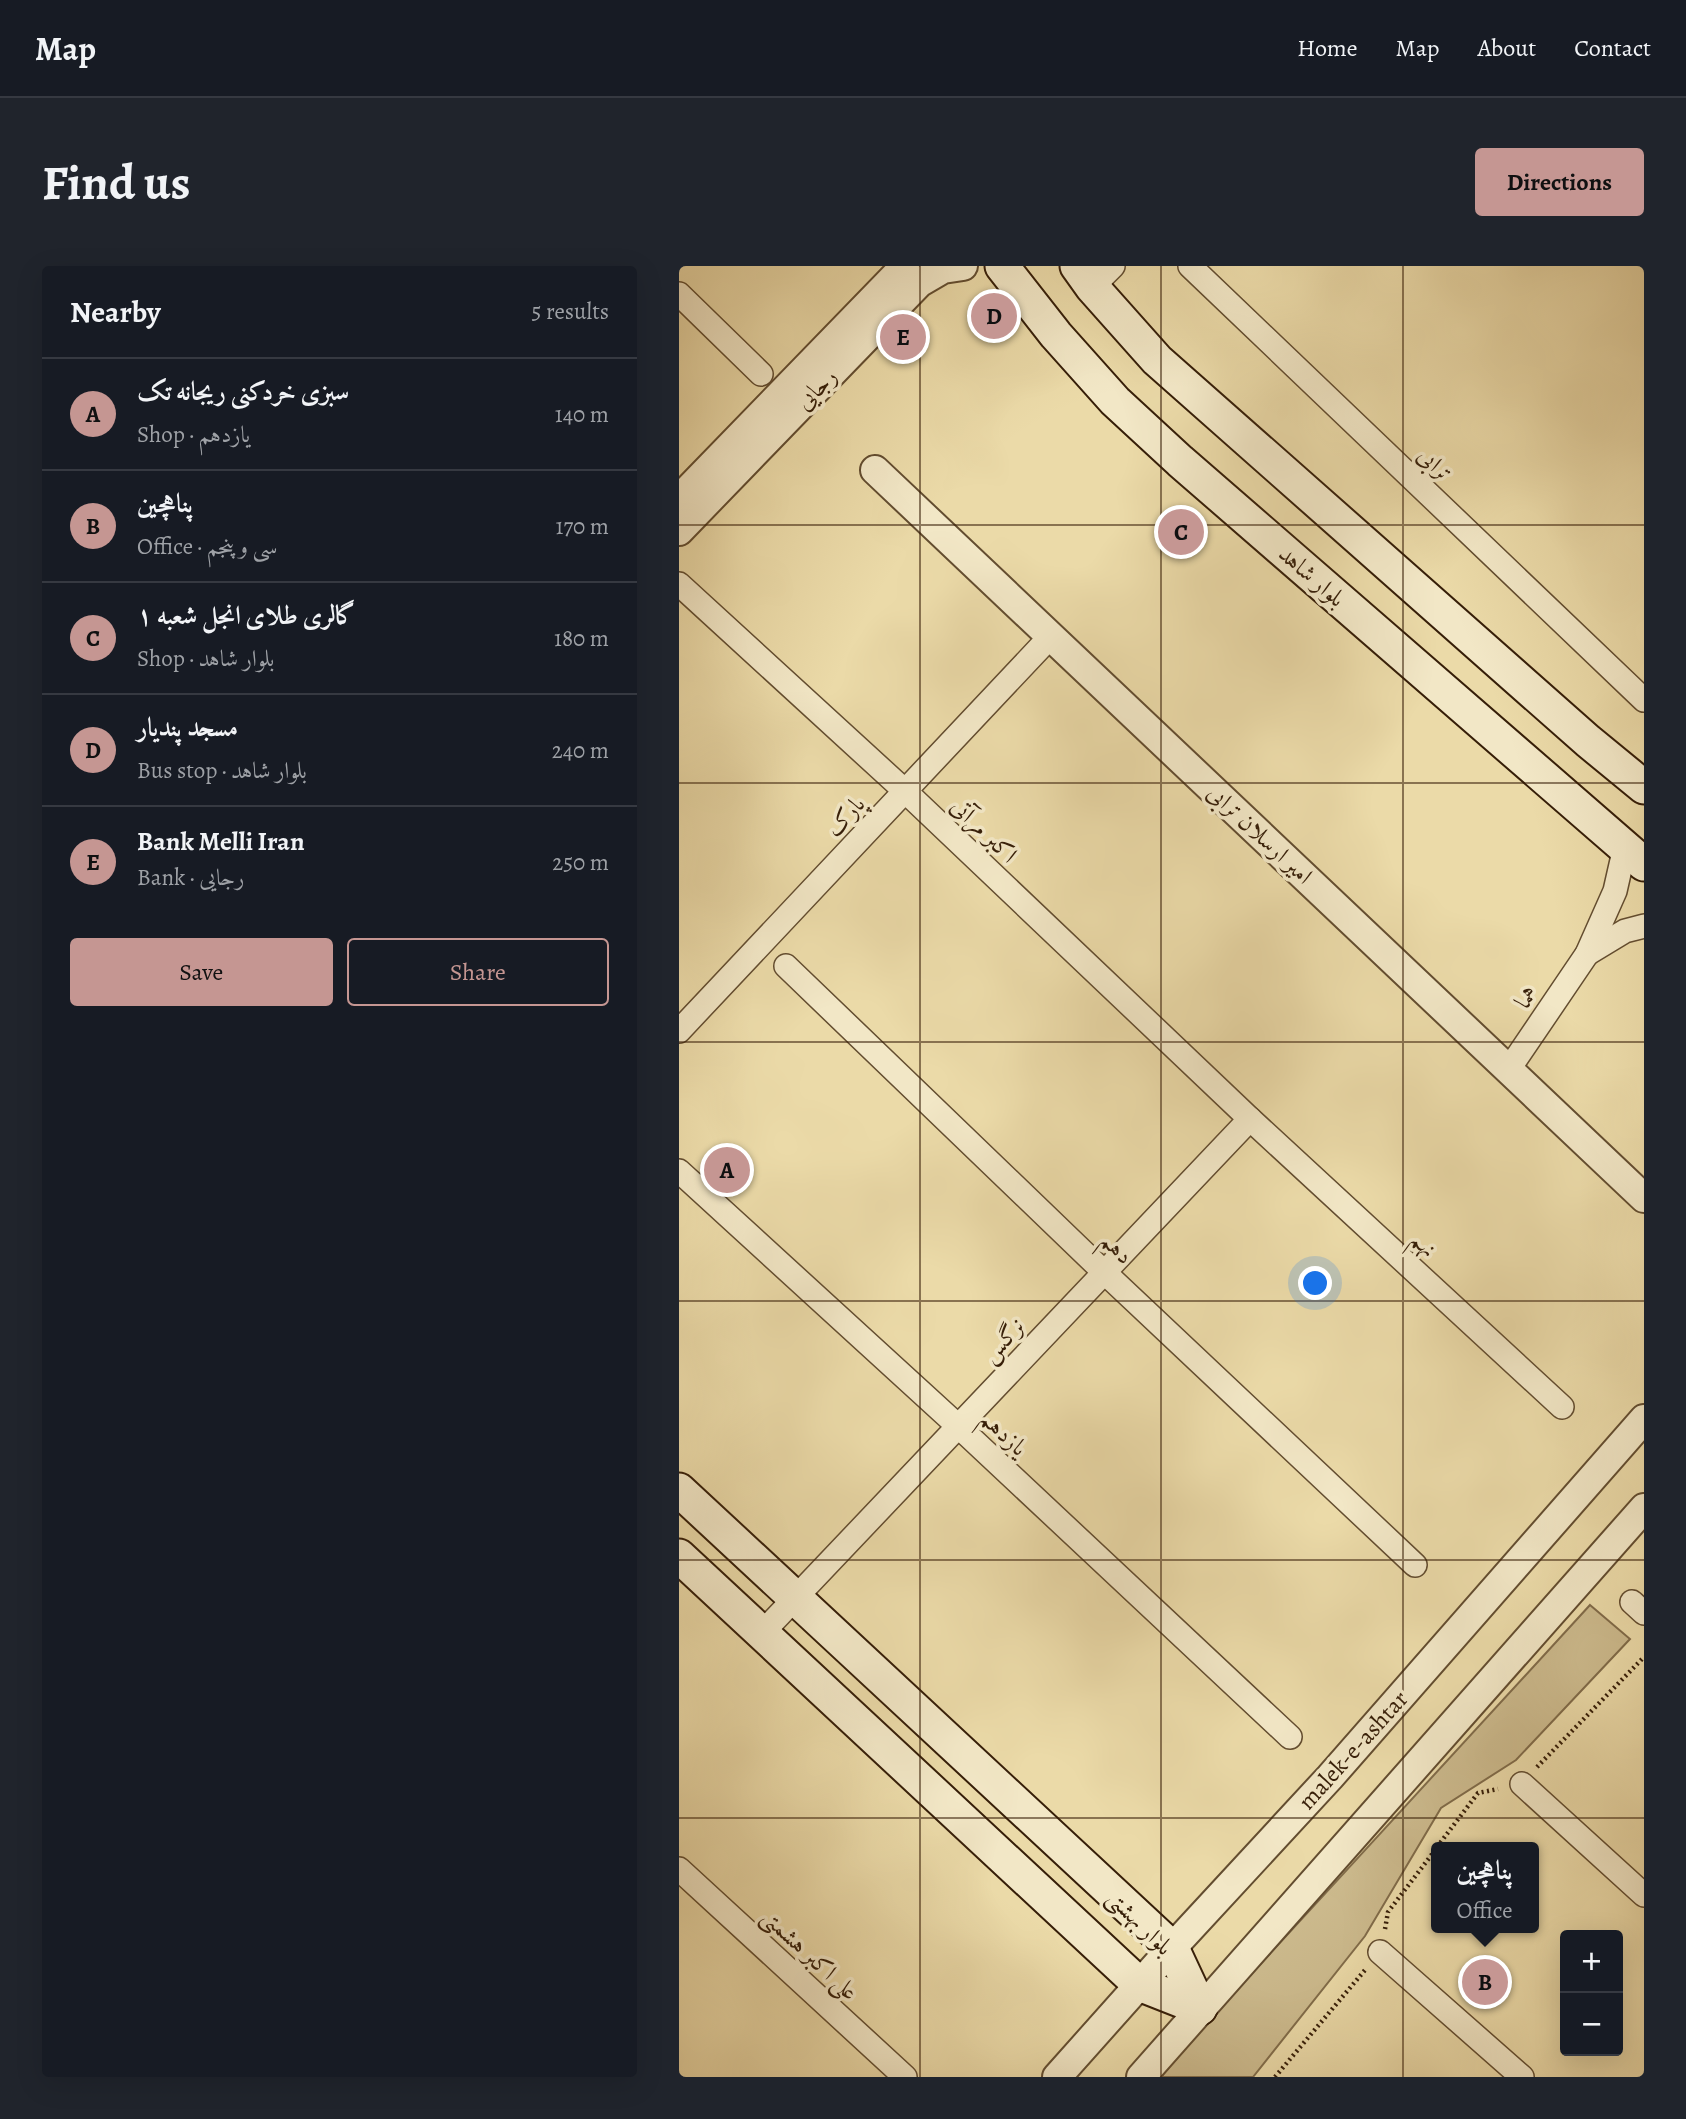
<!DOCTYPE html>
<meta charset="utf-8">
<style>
body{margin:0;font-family:Alegreya,Amiri,serif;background:#20242c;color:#f1f3f6}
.controls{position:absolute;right:21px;bottom:21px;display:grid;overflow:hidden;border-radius:7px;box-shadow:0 7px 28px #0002}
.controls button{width:63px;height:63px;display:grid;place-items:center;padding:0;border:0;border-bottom:2px solid #363941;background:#171b24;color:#f1f3f6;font:35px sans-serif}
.you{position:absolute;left:637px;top:1018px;width:24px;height:24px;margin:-18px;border:5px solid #fff;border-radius:50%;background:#1a73e8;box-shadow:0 0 0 10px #1a73e833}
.badge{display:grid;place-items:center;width:46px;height:46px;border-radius:50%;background:#c59692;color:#111;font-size:23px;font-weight:700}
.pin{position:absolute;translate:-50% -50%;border:4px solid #fff;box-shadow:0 2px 7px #0006}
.popup{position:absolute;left:752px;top:1576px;width:108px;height:91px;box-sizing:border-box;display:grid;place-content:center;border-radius:7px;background:#171b24;filter:drop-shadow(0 2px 5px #0005);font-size:23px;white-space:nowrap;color:#9ea1a6}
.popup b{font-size:26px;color:#f1f3f6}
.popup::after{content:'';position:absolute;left:50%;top:100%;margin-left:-14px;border:14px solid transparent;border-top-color:#171b24}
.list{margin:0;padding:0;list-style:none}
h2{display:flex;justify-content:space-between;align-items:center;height:91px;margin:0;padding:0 28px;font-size:30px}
h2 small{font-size:23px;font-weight:400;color:#9ea1a6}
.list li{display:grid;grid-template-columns:46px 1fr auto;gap:21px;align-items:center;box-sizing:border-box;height:112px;padding:0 28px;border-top:2px solid #363941}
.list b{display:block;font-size:26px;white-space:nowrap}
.list p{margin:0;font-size:23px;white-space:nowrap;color:#9ea1a6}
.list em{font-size:23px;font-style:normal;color:#9ea1a6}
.actions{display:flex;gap:14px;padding:21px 28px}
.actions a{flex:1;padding:16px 0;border:2px solid #c59692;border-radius:7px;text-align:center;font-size:24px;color:#c59692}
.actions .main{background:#c59692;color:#111}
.map{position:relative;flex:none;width:965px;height:1811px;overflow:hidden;border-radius:7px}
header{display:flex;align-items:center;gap:42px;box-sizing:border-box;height:98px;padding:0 35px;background:#171b24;border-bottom:2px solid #363941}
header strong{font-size:33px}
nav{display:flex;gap:38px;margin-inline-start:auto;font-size:24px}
.intro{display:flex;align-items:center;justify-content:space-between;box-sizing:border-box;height:168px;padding:0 42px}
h1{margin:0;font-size:49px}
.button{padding:18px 32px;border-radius:7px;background:#c59692;color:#111;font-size:24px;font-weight:700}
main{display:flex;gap:42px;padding:0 42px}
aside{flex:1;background:#171b24;border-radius:7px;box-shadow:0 7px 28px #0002}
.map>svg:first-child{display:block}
</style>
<header>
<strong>Map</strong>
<nav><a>Home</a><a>Map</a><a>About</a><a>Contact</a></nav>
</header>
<div class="intro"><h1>Find us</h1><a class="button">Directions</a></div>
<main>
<aside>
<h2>Nearby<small>5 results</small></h2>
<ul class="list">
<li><span class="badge">A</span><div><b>سبزی خردکنی ریجانه تک</b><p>Shop · یازدهم</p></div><em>140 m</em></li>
<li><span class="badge">B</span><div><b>پناهچین</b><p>Office · سی و پنجم</p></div><em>170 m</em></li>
<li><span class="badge">C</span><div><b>گالری طلای انجل شعبه ۱</b><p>Shop · بلوار شاهد</p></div><em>180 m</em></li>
<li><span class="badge">D</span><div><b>مسجد پندیار</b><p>Bus stop · بلوار شاهد</p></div><em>240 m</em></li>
<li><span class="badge">E</span><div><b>Bank Melli Iran</b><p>Bank · رجایی</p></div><em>250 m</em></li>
</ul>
<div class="actions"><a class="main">Save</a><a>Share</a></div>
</aside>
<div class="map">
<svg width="965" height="1811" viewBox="0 0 965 1811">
<rect width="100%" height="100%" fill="#ebdaa8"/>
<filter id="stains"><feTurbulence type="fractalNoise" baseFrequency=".00286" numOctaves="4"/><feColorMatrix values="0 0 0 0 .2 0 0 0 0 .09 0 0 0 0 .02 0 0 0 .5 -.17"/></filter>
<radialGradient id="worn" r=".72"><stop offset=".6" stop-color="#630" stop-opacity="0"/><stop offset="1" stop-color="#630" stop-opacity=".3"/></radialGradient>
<polygon fill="#ccba8d" stroke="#816c4a" stroke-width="2" points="911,1339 951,1373 837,1494 762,1542 686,1670 574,1811 482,1811 531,1753"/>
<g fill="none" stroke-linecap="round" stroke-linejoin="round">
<g stroke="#634d30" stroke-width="26">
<g id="minor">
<polyline points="511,0 965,434"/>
<polyline points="413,21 434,0"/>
<polyline points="0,28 82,108"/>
<polyline points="0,318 226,525 571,853 883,1141"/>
<polyline points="908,688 946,665 965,660"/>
<polyline points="107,700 425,1006 736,1299"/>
<polyline points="0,765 371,371"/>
<polyline points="830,803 908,688 936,625 946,581"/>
<polyline points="0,905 279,1160 611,1471"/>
<polyline points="953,1336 965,1347"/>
<polyline points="83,1367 571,853"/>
<polyline points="843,1518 965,1629"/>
<polyline points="0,1603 226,1811"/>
<polyline points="701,1686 843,1811"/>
</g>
</g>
<g stroke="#634d30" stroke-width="32">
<g id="tertiary">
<polyline points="196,204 965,932"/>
<polyline points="0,233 226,0"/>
<polyline points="0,265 240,17 264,3 284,0"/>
<polyline points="378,1811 493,1682 651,1511 965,1153"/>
<polyline points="462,1811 965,1242"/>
</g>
</g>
<g stroke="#361e08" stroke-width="37">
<g id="secondary">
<polyline points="323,0 377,69 436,135 501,195 965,598"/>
<polyline points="398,0 413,21 478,94 909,475 965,521"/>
<polyline points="0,1224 493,1682 521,1742"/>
<polyline points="0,1290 460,1718 521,1742"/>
</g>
</g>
<g stroke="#361e08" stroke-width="4.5" stroke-dasharray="2 3.5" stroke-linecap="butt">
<polyline points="858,1501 965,1391"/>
<polyline points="758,1581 799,1527 819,1523"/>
<polyline points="706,1663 709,1646 757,1583"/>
<polyline points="596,1811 686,1704"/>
</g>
<use href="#minor" stroke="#f2e7c6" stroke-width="23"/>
<use href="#tertiary" stroke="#f2e7c6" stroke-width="28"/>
<use href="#secondary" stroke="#f2e7c6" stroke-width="33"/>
</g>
<path fill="none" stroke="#361e08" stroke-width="2" stroke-opacity="0.55" d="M241 0V1811M482 0V1811M724 0V1811M0 259H965M0 517H965M0 776H965M0 1035H965M0 1294H965M0 1552H965"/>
<g text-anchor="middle" stroke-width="7" stroke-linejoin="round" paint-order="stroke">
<g font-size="24" fill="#361e08" stroke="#f2e7c6">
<text transform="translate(137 123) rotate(-46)" y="8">رجایی</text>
<text transform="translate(756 198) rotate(44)" y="8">ترابی</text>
<text transform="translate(633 310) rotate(41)" y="8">بلوار شاهد</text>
<text transform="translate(166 550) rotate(-47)" y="8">پارک</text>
<text transform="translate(305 564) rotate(44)" y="8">اکبر مرآتی</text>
<text transform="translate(581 568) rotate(43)" y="8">امیر ارسلان ترابی</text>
<text transform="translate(847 731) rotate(-56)" y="8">هما</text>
<text transform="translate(745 978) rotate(43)" y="8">نهم</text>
<text transform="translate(438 982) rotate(44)" y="8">دهم</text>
<text transform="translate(324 1074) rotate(-47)" y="8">نرگس</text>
<text transform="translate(325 1167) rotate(43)" y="8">یازدهم</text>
<text transform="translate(674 1484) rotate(-48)" y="8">malek-e-ashtar</text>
<text transform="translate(461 1656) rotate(45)" y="8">بلوار بهشتی</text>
<text transform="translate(131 1688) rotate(43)" y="8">علی اکبر هشمتی</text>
</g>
</g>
<rect width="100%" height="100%" filter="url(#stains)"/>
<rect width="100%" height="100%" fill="url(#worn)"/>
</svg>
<div class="controls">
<button>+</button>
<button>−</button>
</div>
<div class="you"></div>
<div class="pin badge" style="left:48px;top:904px">A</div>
<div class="pin badge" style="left:806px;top:1716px">B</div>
<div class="popup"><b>پناهچین</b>Office</div>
<div class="pin badge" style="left:502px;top:266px">C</div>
<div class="pin badge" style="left:315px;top:50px">D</div>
<div class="pin badge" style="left:224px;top:71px">E</div>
</div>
</main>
